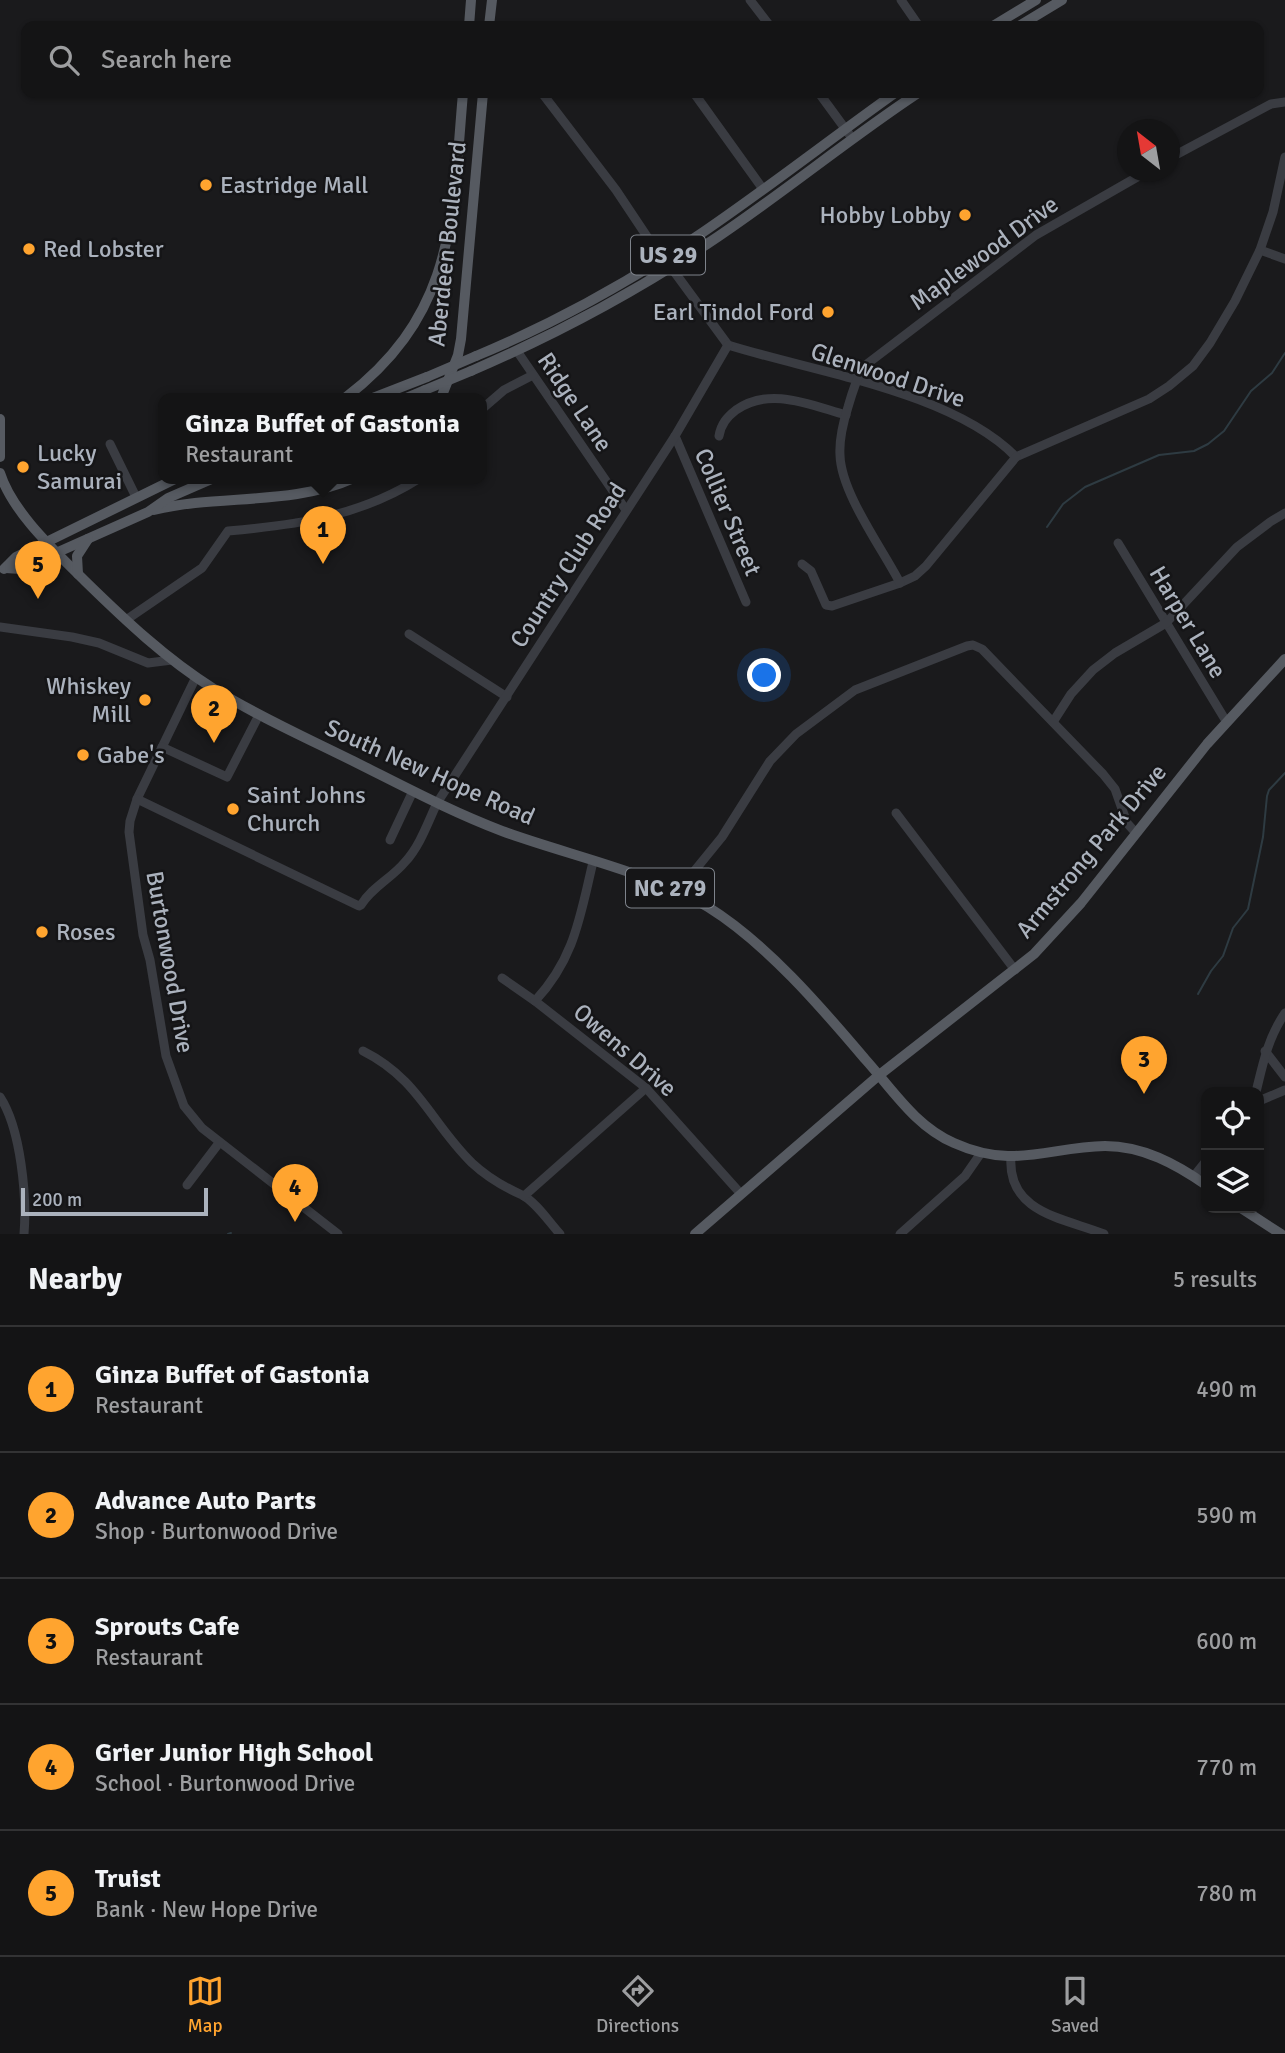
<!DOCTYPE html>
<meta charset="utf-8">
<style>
body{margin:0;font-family:Signika,sans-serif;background:#212122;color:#f1f3f6}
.controls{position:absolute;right:21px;bottom:21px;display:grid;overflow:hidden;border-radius:14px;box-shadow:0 2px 5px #0004}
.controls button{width:63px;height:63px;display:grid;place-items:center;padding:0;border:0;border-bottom:2px solid #333334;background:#141415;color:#f1f3f6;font:35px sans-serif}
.compass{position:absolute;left:1117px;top:119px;width:63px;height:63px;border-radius:50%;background:#141415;box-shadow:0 2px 5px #0004;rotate:329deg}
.scale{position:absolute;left:21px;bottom:18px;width:187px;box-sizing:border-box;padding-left:7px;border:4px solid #abb2bd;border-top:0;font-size:19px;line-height:24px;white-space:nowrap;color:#abb2bd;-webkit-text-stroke:5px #151517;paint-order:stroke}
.you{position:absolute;left:765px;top:676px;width:24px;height:24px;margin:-18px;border:5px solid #fff;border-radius:50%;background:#1a73e8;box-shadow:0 0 0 10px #1a73e833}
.badge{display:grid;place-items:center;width:46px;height:46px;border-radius:50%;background:#ffa42f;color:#111;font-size:23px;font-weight:700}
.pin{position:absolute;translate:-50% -58px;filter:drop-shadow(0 2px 4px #0008)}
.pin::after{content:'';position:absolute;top:37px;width:24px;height:21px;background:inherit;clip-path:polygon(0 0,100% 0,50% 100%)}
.popup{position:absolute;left:158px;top:393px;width:329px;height:91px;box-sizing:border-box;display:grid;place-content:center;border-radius:14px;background:#141415;filter:drop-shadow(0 2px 5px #0005);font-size:23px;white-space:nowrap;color:#9d9ea0}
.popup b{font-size:26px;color:#f1f3f6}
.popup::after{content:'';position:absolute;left:50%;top:100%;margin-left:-14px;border:14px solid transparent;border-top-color:#141415}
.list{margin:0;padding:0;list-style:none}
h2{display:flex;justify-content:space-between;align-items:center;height:91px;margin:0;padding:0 28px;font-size:30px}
h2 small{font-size:23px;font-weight:400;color:#9d9ea0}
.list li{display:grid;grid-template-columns:46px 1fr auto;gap:21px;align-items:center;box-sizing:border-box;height:126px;padding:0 28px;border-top:2px solid #333334}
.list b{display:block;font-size:26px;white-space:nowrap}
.list p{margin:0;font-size:23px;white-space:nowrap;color:#9d9ea0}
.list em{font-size:23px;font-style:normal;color:#9d9ea0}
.icon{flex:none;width:38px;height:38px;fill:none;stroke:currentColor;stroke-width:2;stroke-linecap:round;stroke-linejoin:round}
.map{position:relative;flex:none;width:1285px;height:1234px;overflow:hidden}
.search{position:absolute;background:#141415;box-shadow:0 2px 5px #0004;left:21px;right:21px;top:21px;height:77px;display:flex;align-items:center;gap:18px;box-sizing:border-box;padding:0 24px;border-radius:14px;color:#9d9ea0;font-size:26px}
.sheet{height:721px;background:#141415}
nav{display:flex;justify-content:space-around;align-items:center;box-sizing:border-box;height:98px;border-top:2px solid #333334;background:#141415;font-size:19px;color:#9d9ea0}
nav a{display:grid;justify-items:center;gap:4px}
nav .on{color:#ffa42f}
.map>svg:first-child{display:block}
</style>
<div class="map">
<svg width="1285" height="1234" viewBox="0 0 1285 1234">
<rect width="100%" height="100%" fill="#1a1a1c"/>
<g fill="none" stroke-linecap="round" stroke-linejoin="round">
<g stroke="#2e3b42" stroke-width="2">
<polyline points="1047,527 1063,504 1085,487 1159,455 1194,451 1208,444 1224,431 1251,391 1272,373 1285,353"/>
<polyline points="1198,994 1211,971 1223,956 1233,928 1248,909 1263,837 1267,796 1269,790 1285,773"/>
<polyline points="228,1234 231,1233"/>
</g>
<g stroke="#3a3c42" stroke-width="9">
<polyline points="750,0 770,26"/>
<polyline points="901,0 919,26"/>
<polyline points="542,93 616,190 662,259 670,266 728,345"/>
<polyline points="694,93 763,189"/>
<polyline points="819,93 849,134"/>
<polyline points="1170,158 1271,104 1285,102"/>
<polyline points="1260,250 1285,259"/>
<path d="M728 345C814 372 953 392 1016 457L1149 399 1169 386 1193 366 1210 343 1235 301 1260 250 1273 212 1285 157"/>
<polyline points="517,351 626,510"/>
<polyline points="482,409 504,390 533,375"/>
<polyline points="675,436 746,602"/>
<path d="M719 436C721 424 727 417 736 410 770 386 810 405 846 415"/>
<polyline points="110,444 136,497"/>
<polyline points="1118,543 1226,721"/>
<polyline points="802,564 811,571 826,605 832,606 900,583 915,576 926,566 1016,457"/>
<path d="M900 583C882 548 841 493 840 455 839 439 843 423 848 407 852 393 856 380 863 367L1036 235 1146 172"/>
<path d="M126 620 202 568 228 531C297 525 361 516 420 478"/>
<polyline points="0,627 72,637 99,643 148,663 172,660"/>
<polyline points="409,634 507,697"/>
<polyline points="196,677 137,799 130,821 129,832 143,935 150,960 166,1056 184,1106 202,1128 338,1234"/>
<polyline points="1053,722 1071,694 1093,670 1115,653 1166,623 1237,547 1270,522 1285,513"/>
<polyline points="162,747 227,777 259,715"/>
<path d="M137 799 359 906 361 905C372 887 392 878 405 862 420 846 428 822 437 803L675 436 728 345"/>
<polyline points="896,813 1015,970"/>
<polyline points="390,840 413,791"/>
<polyline points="678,891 722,837 770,761 796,734 855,690 967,646 973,645 982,649 1103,774 1115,789 1127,823 1135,832"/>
<polyline points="502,978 535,1001 646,1088 741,1194"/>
<path d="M535 1001C575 958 580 916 593 862"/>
<path d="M363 1051C419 1079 431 1123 472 1163 487 1177 504 1187 522 1195 536 1202 549 1222 560 1234"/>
<polyline points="1265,1051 1285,1077"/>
<path d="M1256 1092C1263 1063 1268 1038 1285 1013"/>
<path d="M0 1097C21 1129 27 1197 24 1234"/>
<polyline points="1259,1101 1285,1090"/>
<path d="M1011 1157C1007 1213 1064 1218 1104 1234"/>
<polyline points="1194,1176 1206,1161"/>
<polyline points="187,1185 219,1143"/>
<polyline points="524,1196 646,1088"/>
<polyline points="900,1234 965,1176 981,1153"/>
</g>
<g stroke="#565a61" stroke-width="10">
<polyline points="469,26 471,0"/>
<polyline points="489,26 492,0"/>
<polyline points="993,26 1036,0"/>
<polyline points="1019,26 1062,0"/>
<path d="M476 356C553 324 627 283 696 237 764 191 829 140 895 93"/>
<path d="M471 371C557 334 641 289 719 236 787 190 850 138 918 93"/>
<path d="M345 398C456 313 452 219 463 93"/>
<polyline points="373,398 427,377"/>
<polyline points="406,398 425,390"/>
<polyline points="441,398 458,355 461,339 483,93"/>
<polyline points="0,419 0,457"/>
<path d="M0 473C12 512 56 552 85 581 125 620 166 659 214 689 259 717 309 739 357 763 405 787 452 812 502 831 567 855 650 872 708 907 766 943 821 1007 865 1059 893 1090 915 1126 954 1143 1014 1170 1048 1147 1105 1146 1143 1146 1176 1164 1206 1185"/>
<path d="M154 510C219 494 292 506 354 478"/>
<polyline points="6,568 20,569 148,512 168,498 214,478"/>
<polyline points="4,569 16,557 177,478"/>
<polyline points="78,574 77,556 88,539"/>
<polyline points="1241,1208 1281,1234"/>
<polyline points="695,1234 878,1076 1034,954 1081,903 1207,744 1285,659"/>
</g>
<g stroke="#565a61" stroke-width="10">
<polyline points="427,377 476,356"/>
<polyline points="425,390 471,371"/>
</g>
</g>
<g fill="#ffa42f" stroke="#151517" stroke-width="2.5">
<circle cx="206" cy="185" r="7"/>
<circle cx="965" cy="215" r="7"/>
<circle cx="29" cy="249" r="7"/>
<circle cx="828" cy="312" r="7"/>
<circle cx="23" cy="467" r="7"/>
<circle cx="145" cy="700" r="7"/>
<circle cx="83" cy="755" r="7"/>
<circle cx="233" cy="809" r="7"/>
<circle cx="42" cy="932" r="7"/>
</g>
<g text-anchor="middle" stroke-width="5" stroke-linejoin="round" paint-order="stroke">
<g fill="#151517" stroke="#7e838b" stroke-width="2">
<rect x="631" y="235.5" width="74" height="39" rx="5"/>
<rect x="626" y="868.5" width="88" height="39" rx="5"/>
</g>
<g font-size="23" font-weight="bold" fill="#abb2bd">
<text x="668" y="263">US 29</text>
<text x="670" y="896">NC 279</text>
</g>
<g font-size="24" fill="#abb2bd" stroke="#151517" text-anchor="start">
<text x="220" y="193">Eastridge Mall</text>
<text x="951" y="223" text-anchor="end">Hobby Lobby</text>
<text x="43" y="257">Red Lobster</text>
<text x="814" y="320" text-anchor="end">Earl Tindol Ford</text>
<text x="37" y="461">Lucky<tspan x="37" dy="28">Samurai</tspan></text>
<text x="131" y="694" text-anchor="end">Whiskey<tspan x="131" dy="28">Mill</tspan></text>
<text x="97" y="763">Gabe's</text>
<text x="247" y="803">Saint Johns<tspan x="247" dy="28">Church</tspan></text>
<text x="56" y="940">Roses</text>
</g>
<g font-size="24" fill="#abb2bd" stroke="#151517">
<text transform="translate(447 244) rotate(-84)" y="8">Aberdeen Boulevard</text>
<text transform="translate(984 253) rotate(-36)" y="8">Maplewood Drive</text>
<text transform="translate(888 375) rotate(18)" y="8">Glenwood Drive</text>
<text transform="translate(575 402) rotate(56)" y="8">Ridge Lane</text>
<text transform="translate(728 512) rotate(67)" y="8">Collier Street</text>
<text transform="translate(568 565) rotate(-57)" y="8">Country Club Road</text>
<text transform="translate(1188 622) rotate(59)" y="8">Harper Lane</text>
<text transform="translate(430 772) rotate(24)" y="8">South New Hope Road</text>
<text transform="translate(1091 851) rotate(-50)" y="8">Armstrong Park Drive</text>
<text transform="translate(170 962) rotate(80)" y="8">Burtonwood Drive</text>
<text transform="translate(625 1050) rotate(41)" y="8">Owens Drive</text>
</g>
</g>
</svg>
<div class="controls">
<button><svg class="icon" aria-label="locate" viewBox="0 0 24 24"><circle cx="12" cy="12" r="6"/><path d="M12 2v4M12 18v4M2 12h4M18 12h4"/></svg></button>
<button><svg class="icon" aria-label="layers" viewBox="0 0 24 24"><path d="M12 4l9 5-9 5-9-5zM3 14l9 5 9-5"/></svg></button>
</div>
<svg class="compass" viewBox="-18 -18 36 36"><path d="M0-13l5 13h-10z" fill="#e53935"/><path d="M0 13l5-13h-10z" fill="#9d9ea0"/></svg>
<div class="scale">200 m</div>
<div class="you"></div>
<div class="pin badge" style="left:323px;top:564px">1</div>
<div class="popup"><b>Ginza Buffet of Gastonia</b>Restaurant</div>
<div class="pin badge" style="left:214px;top:743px">2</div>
<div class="pin badge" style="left:1144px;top:1094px">3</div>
<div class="pin badge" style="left:295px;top:1222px">4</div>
<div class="pin badge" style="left:38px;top:599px">5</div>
<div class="search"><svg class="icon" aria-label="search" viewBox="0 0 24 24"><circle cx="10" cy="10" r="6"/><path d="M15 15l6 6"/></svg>Search here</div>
</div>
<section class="sheet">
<h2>Nearby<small>5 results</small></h2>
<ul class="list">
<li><span class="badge">1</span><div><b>Ginza Buffet of Gastonia</b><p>Restaurant</p></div><em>490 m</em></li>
<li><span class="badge">2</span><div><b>Advance Auto Parts</b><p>Shop · Burtonwood Drive</p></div><em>590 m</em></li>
<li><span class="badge">3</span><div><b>Sprouts Cafe</b><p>Restaurant</p></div><em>600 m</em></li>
<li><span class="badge">4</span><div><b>Grier Junior High School</b><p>School · Burtonwood Drive</p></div><em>770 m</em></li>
<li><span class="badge">5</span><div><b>Truist</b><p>Bank · New Hope Drive</p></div><em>780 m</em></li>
</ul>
</section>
<nav>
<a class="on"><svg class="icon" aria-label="map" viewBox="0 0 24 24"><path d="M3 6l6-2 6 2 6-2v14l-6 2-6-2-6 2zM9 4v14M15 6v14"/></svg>Map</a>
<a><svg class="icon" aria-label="directions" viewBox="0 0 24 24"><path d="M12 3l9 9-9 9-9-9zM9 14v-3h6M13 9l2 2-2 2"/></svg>Directions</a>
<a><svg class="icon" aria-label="saved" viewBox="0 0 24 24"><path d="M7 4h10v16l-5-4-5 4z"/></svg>Saved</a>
</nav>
